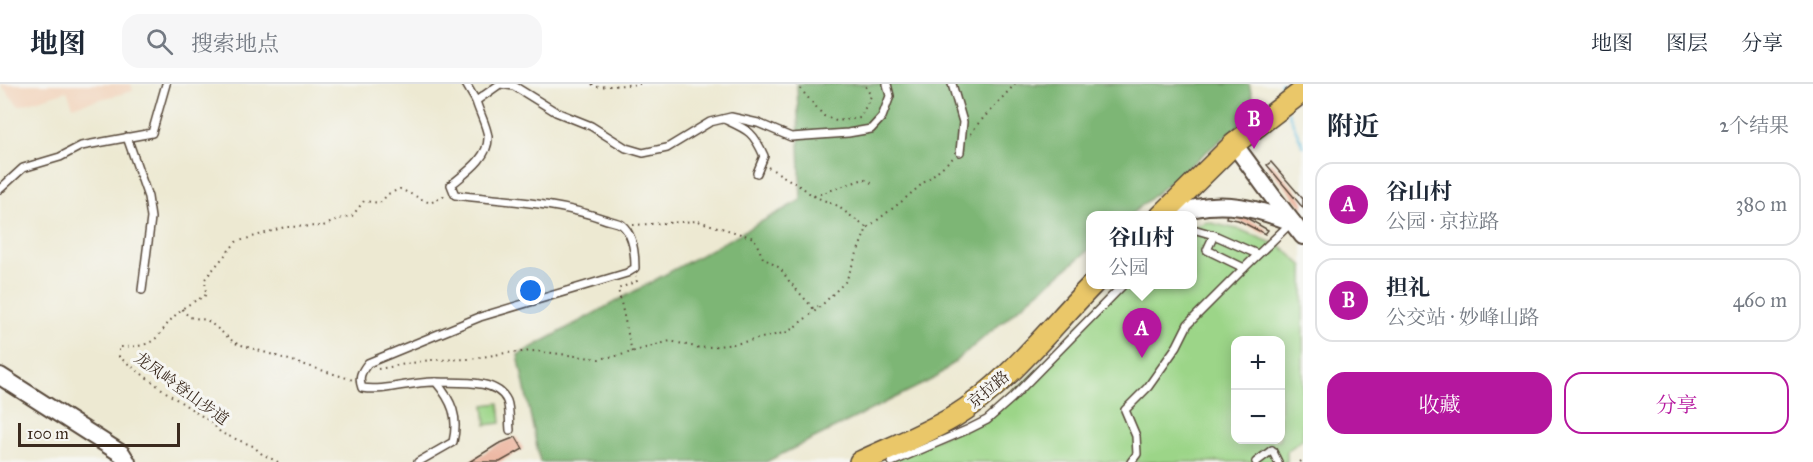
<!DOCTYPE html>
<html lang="zh">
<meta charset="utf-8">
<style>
body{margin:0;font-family:"IM FELL Great Primer","Noto Serif SC",serif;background:#f6f6f7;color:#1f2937}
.controls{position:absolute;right:18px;bottom:18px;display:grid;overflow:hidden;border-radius:12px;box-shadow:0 3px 15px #0003}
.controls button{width:54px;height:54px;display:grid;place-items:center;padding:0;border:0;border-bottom:2px solid #e0e1e3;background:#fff;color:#1f2937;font:30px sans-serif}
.scale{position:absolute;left:18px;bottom:15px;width:162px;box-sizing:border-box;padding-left:6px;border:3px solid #3b2a1e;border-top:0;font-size:16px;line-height:21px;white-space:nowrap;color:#3b2a1e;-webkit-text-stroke:4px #f6f6f2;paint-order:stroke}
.you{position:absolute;left:531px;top:207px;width:21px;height:21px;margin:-15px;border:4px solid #fff;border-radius:50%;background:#1a73e8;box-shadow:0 0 0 9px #1a73e833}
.badge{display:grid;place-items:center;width:39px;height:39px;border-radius:50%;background:#b5179e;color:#fff;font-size:20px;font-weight:700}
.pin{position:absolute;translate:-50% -50px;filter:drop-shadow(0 2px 3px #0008)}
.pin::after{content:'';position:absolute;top:32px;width:21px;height:18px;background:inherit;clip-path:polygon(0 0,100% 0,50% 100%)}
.popup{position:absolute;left:1086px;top:127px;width:111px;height:78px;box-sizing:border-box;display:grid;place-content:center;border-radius:12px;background:#fff;filter:drop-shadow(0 2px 4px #0005);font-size:20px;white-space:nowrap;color:#747a83}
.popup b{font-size:22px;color:#1f2937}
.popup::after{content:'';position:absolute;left:50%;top:100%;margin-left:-12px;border:12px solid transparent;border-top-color:#fff}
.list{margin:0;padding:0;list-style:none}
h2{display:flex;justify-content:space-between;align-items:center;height:78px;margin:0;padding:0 24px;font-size:26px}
h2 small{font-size:20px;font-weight:400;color:#747a83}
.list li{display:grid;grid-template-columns:39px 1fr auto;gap:18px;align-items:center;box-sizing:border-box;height:84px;margin:0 12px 12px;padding:0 12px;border:2px solid #e0e1e3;border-radius:18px}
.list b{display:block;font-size:22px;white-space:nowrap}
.list p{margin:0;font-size:20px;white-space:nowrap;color:#747a83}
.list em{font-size:20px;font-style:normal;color:#747a83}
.actions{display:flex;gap:12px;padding:18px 24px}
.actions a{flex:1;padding:14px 0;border:2px solid #b5179e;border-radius:18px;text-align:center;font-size:21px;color:#b5179e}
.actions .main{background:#b5179e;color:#fff}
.icon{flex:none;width:33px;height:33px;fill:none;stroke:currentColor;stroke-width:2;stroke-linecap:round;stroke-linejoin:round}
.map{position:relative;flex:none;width:1303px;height:378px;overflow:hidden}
header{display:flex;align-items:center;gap:36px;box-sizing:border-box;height:84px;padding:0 30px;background:#fff;border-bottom:2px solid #e0e1e3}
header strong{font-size:28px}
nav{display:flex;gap:33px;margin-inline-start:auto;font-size:21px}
.search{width:420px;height:54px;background:#f6f6f7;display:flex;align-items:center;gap:15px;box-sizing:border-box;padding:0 21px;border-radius:18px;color:#747a83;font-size:22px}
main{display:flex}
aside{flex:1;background:#fff}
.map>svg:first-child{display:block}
</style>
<header>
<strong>地图</strong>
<div class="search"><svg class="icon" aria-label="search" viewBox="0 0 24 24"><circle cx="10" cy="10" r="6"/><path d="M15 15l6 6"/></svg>搜索地点</div>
<nav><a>地图</a><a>图层</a><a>分享</a></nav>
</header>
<main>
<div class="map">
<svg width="1303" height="378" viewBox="0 0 1303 378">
<rect width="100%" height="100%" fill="#f6f6f2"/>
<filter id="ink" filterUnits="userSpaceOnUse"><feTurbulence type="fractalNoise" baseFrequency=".0167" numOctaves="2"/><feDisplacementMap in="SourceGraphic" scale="12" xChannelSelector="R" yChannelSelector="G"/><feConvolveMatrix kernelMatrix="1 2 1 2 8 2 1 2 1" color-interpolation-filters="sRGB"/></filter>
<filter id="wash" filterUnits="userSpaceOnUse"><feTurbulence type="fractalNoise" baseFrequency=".008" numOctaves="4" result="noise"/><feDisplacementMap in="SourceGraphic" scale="24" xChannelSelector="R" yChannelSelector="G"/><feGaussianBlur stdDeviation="1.35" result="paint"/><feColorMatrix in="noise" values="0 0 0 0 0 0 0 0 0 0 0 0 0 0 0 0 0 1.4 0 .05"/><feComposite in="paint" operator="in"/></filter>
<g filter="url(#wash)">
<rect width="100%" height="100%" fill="#ede9d2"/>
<polygon fill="#f2d5be" points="0,0 131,0 133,7 73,22 67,7 19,22"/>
<g fill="#9cd588" stroke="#6c8053" stroke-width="1.5" fill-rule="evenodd">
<path d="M1207 138 1241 146 1282 163 1303 182V355L1287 367V378H885L980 335 1032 291 1116 201 1193 200V143ZM1236 256H1280V356H1236Z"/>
<polygon points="499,319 501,339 486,341 484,321"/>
</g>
<polygon fill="#7db674" stroke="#5c7049" stroke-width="1.5" points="797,0 1249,0 1256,27 1130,131 1091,132 1091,164 935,294 766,378 540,378 518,271 801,116"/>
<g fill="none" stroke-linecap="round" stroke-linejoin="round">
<g stroke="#5fbbdd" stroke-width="3">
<polyline points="1281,0 1284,13"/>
<polyline points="1288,28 1303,62"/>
</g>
</g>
<g id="blocks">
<g fill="#eaa48a">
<polygon points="1271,78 1303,115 1303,124 1267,81"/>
<polygon points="1227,129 1245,133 1268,146 1265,150 1238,136 1226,134"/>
<polygon points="516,353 523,365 500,378 469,378 498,360"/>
</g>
</g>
</g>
<g filter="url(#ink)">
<use href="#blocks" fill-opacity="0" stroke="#564739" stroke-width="1.5"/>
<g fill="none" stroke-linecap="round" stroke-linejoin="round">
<g stroke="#564739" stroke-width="10">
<g id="service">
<polyline points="466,0 476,17"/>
<polyline points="952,0 963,38 960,68"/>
<path d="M724 35C748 46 753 47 764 72L757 89"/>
<polyline points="127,53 148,113 151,134 142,206"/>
<polyline points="0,105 23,84 60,73 81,62 152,49 166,0"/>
<polyline points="1193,145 1214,151 1257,170"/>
<polyline points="1244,184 1292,138"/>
<path d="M436 298C457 299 497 294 507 317 510 325 509 337 510 346"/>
<path d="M418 378 453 358C459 333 452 317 436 298 412 297 385 308 362 304 358 293 361 288 368 279L480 233 627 189 635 184C635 170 633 150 622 141 618 138 609 137 604 135 556 118 505 117 455 111L451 101C465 89 489 74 488 53 487 42 479 28 476 17L500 0 514 2 556 28 591 42 626 64 643 69 667 64 710 38 731 33 758 39 791 53 848 49 871 45 882 33 890 12 887 0"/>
<polyline points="892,378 969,345 987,336 1012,314 1124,200"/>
<polyline points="1131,378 1137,370 1136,352 1125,326 1148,303 1177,262 1188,240 1244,184 1207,166 1214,151"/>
<polyline points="1256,378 1272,366 1278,378"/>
</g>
</g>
<g stroke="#564739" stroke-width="20">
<g id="tertiary">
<polyline points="1234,60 1275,116 1303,152"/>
<path d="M1168 132C1214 114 1248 121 1292 138"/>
<polyline points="0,292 122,370 127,378"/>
</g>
</g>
<g stroke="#564739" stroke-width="24">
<g id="trunk">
<polyline points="1161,132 1234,60 1303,7"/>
<path d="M860 378C890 364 923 351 952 334 1007 301 1048 246 1093 200"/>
</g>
</g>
<g stroke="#564739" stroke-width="2" stroke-dasharray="1.5 4.5" stroke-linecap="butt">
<polyline points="592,0 596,3 640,0"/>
<polyline points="796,0 824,32 836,37 860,34 871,12 864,0"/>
<polyline points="971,50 976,42 1015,0"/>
<polyline points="768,83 803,104 813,112 836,121 867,144"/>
<polyline points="814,112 864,95 873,100"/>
<polyline points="633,141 698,137 754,154 763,174 780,184 789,197 813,224 818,222"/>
<polyline points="182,225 189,233 207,236 235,259 353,296"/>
<polyline points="632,268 618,205 637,197 636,192"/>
<polyline points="378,285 429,276 471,275 505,269 536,267 599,275 621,271 670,257 700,264 735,260 788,248 819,224 846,197 867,144 901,118 954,73"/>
<path d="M278 378 262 370 253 362 221 349 211 338 170 311 119 273V263C165 263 153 250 181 226 187 220 198 216 206 211L205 195 236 158 285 143 323 142 342 134 352 132 364 117 380 119 388 110 400 105 430 119 443 113 446 108"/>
<polyline points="1300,378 1303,376"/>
</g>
<use href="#service" stroke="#fff" stroke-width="7"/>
<use href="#tertiary" stroke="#fff" stroke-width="16"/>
<use href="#trunk" stroke="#eac769" stroke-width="21"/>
</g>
</g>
<g text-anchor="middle" stroke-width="6" stroke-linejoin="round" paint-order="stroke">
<g font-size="16" fill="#3b2a1e" stroke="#f6f6f2">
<text transform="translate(182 304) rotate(36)" y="6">龙凤岭登山步道</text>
<text transform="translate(988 305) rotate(-40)" y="6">京拉路</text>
</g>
</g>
</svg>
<div class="controls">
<button>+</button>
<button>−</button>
</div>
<div class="scale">100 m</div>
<div class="you"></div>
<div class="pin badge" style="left:1142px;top:274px">A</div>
<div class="popup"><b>谷山村</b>公园</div>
<div class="pin badge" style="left:1254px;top:65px">B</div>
</div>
<aside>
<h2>附近<small>2个结果</small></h2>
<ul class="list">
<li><span class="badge">A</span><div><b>谷山村</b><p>公园 · 京拉路</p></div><em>380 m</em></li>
<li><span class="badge">B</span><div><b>担礼</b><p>公交站 · 妙峰山路</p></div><em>460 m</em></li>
</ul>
<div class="actions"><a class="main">收藏</a><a>分享</a></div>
</aside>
</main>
